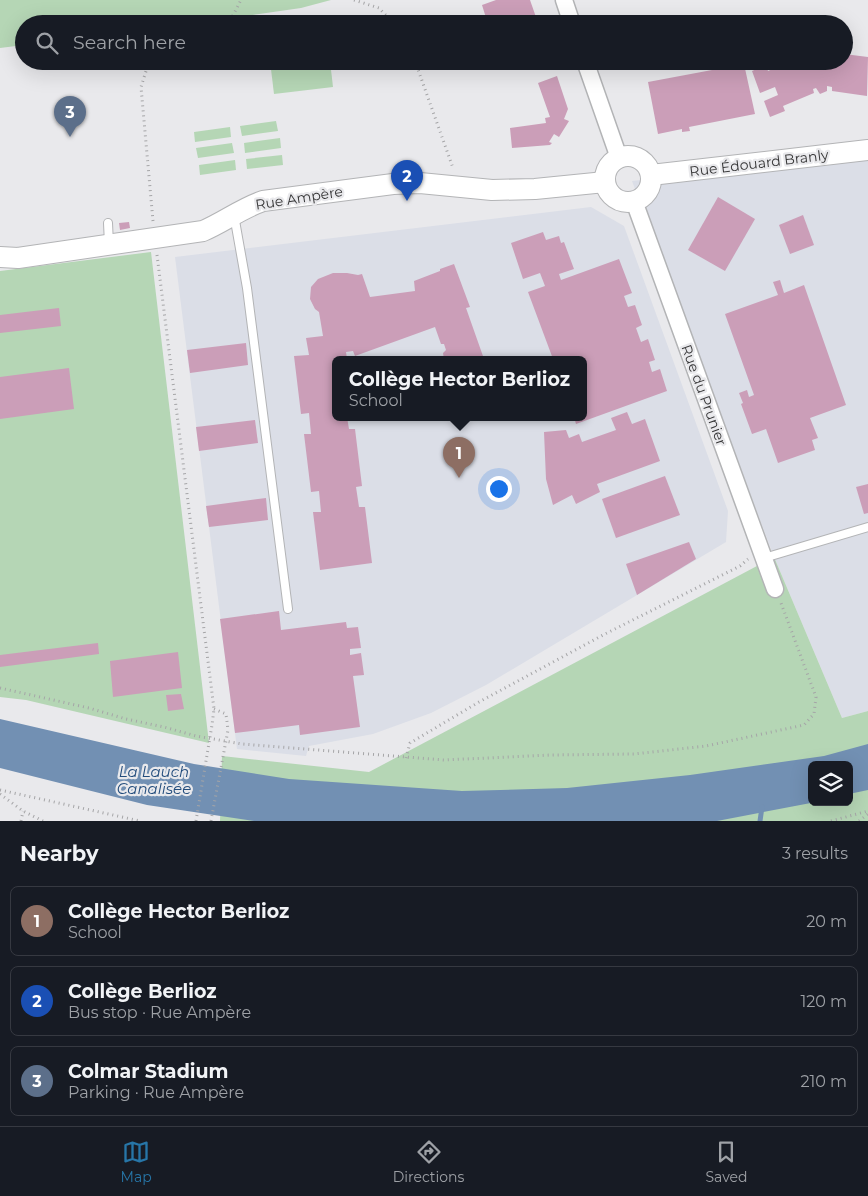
<!DOCTYPE html>
<meta charset="utf-8">
<style>
body{margin:0;font-family:Montserrat,sans-serif;background:#20242c;color:#f1f3f6}
.controls{position:absolute;right:15px;bottom:15px;display:grid;overflow:hidden;border-radius:8px;box-shadow:0 5px 20px #0002}
.controls button{width:45px;height:45px;display:grid;place-items:center;padding:0;border:0;border-bottom:1px solid #363941;background:#171b24;color:#f1f3f6;font:25px sans-serif}
.you{position:absolute;left:498px;top:488px;width:18px;height:18px;margin:-12px;border:4px solid #fff;border-radius:50%;background:#1a73e8;box-shadow:0 0 0 8px #1a73e833}
.badge{display:grid;place-items:center;width:32px;height:32px;border-radius:50%;background:#2776a8;color:#fff;font-size:16px;font-weight:700}
.pin{position:absolute;translate:-50% -41px;filter:drop-shadow(0 1px 2px #0008)}
.pin::after{content:'';position:absolute;top:26px;width:18px;height:15px;background:inherit;clip-path:polygon(0 0,100% 0,50% 100%)}
.popup{position:absolute;left:332px;top:356px;width:255px;height:65px;box-sizing:border-box;display:grid;place-content:center;border-radius:8px;background:#171b24;filter:drop-shadow(0 1px 4px #0005);font-size:16px;white-space:nowrap;color:#9ea1a6}
.popup b{font-size:19px;color:#f1f3f6}
.popup::after{content:'';position:absolute;left:50%;top:100%;margin-left:-10px;border:10px solid transparent;border-top-color:#171b24}
.list{margin:0;padding:0;list-style:none}
h2{display:flex;justify-content:space-between;align-items:center;height:65px;margin:0;padding:0 20px;font-size:21px}
h2 small{font-size:16px;font-weight:400;color:#9ea1a6}
.list li{display:grid;grid-template-columns:32px 1fr auto;gap:15px;align-items:center;box-sizing:border-box;height:70px;margin:0 10px 10px;padding:0 10px;border:1px solid #363941;border-radius:8px}
.list b{display:block;font-size:19px;white-space:nowrap}
.list p{margin:0;font-size:16px;white-space:nowrap;color:#9ea1a6}
.list em{font-size:16px;font-style:normal;color:#9ea1a6}
.icon{flex:none;width:28px;height:28px;fill:none;stroke:currentColor;stroke-width:2;stroke-linecap:round;stroke-linejoin:round}
.map{position:relative;flex:none;width:868px;height:821px;overflow:hidden}
.search{position:absolute;background:#171b24;box-shadow:0 5px 20px #0002;left:15px;right:15px;top:15px;height:55px;display:flex;align-items:center;gap:12px;box-sizing:border-box;padding:0 18px;border-radius:28px;color:#9ea1a6;font-size:19px}
.sheet{height:305px;background:#171b24}
nav{display:flex;justify-content:space-around;align-items:center;box-sizing:border-box;height:70px;border-top:1px solid #363941;background:#171b24;font-size:14px;color:#9ea1a6}
nav a{display:grid;justify-items:center;gap:2px}
nav .on{color:#2776a8}
.map>svg:first-child{display:block}
</style>
<div class="map">
<svg width="868" height="821" viewBox="0 0 868 821">
<rect width="100%" height="100%" fill="#e9e9ec"/>
<g fill="#dbdee7" fill-rule="evenodd">
<polygon points="868,155 868,711 842,718 774,557 632,181"/>
<path d="M591 207 624 226 728 511 726 542 486 685 431 713 373 734 309 746 306 756 237 749 175 257ZM335 359H583V417H335Z"/>
</g>
<g fill="#b5d6b5" fill-rule="evenodd">
<polygon points="0,0 331,0 301,8 190,24 24,24 24,45 0,48"/>
<polygon points="270,61 330,61 333,87 274,94"/>
<polygon points="276,121 278,131 242,136 240,126"/>
<polygon points="230,127 231,137 195,142 194,132"/>
<polygon points="280,138 281,148 245,153 244,143"/>
<polygon points="232,143 234,153 198,158 196,148"/>
<polygon points="282,155 283,165 247,169 246,159"/>
<polygon points="235,160 236,170 200,175 199,165"/>
<polygon points="151,252 209,743 26,700 0,697 0,271"/>
<path d="M774 557 842 718 868 711V821H220L222 756 369 772ZM812 765H849V802H812Z"/>
</g>
<polygon fill="#7290b3" points="0,719 194,764 289,779 462,791 567,788 690,775 824,756 868,744 868,790 849,794 849,765 812,765 812,802 816,802 717,821 254,821 147,805 0,768"/>
<g fill="none" stroke-linecap="round" stroke-linejoin="round">
<polyline stroke="#7290b3" stroke-width="5" points="760,821 762,807"/>
</g>
<g fill="#cb9eb8">
<polygon points="496,0 530,0 537,20 528,24 488,24 482,5"/>
<polygon points="844,54 868,57 867,96 832,91 832,87 827,86 827,91 820,94 816,88 813,89 814,93 783,106 785,111 770,117 764,101 778,95 775,87 760,93 752,71 766,65 768,71 791,61 844,61"/>
<polygon points="744,64 755,114 689,127 690,131 682,132 682,129 658,134 648,82"/>
<polygon points="557,76 568,109 564,119 569,121 559,137 554,134 549,142 552,143 550,145 512,148 510,128 546,123 545,118 550,117 538,83"/>
<polygon points="718,197 755,219 725,271 688,250"/>
<polygon points="803,215 814,245 790,254 779,225"/>
<polygon points="129,222 130,228 120,230 119,223"/>
<polygon points="543,232 546,240 559,236 561,243 564,242 574,269 559,274 561,280 619,259 632,293 624,296 628,307 635,305 642,325 636,328 641,342 648,339 655,360 649,362 652,372 660,369 667,391 576,424 574,417 583,417 583,359 553,359 528,292 545,286 540,273 523,279 511,243"/>
<polygon points="454,264 470,307 466,308 484,359 444,359 443,353 446,350 444,344 441,344 435,327 355,356 353,351 346,352 347,359 335,359 335,417 347,417 349,429 355,429 362,486 356,487 359,507 365,507 372,563 320,570 313,512 321,512 319,491 311,492 304,434 311,434 309,413 301,414 294,356 309,355 306,338 323,336 319,312 315,309 310,299 311,287 318,279 333,273 347,273 358,275 362,274 370,297 415,291 414,281 440,271 440,269"/>
<polygon points="780,280 784,293 804,285 846,405 810,418 818,438 812,440 815,450 778,463 766,429 752,434 741,404 743,403 739,393 747,390 749,397 754,395 725,314 778,295 773,282"/>
<polygon points="59,308 61,326 0,333 0,315"/>
<polygon points="246,343 248,365 190,373 187,350"/>
<polygon points="69,368 74,409 0,419 0,377"/>
<polygon points="627,412 632,424 645,419 660,461 597,484 600,492 576,504 572,495 553,505 546,479 544,432 566,430 569,438 579,434 582,442 616,430 611,418"/>
<polygon points="255,420 258,443 199,451 196,427"/>
<polygon points="665,476 680,515 616,538 602,499"/>
<polygon points="868,484 868,513 864,514 856,487"/>
<polygon points="266,498 268,520 209,527 206,506"/>
<polygon points="689,542 696,559 637,595 626,564"/>
<polygon points="279,611 281,630 346,622 347,628 358,627 361,648 350,649 350,655 361,653 364,675 353,676 360,727 300,735 299,725 235,733 220,619"/>
<polygon points="98,643 99,654 0,667 0,655"/>
<polygon points="178,652 182,688 113,697 110,661"/>
<polygon points="181,694 184,709 168,711 166,695"/>
</g>
<g fill="none" stroke-linecap="round" stroke-linejoin="round">
<g stroke="#b3b4b6" stroke-width="10">
<g id="service">
<polyline points="234,215 247,288 288,609"/>
<polyline points="108,223 109,244"/>
<polyline points="764,558 868,527"/>
</g>
</g>
<g stroke="#b3b4b6" stroke-width="19">
<g id="minor">
<polyline points="564,0 572,24"/>
<polyline points="585,61 619,158"/>
<polyline points="634,201 775,589"/>
</g>
</g>
<g stroke="#b3b4b6" stroke-width="22">
<g id="tertiary">
<circle cx="628" cy="179" r="23"/>
<polyline points="651,175 868,150"/>
<path d="M0 257 18 258 203 231C224 222 242 208 263 201L393 184 420 183 492 190 535 189 605 182"/>
</g>
</g>
<g stroke="#a5a5a7" stroke-width="3" stroke-dasharray="1 4" stroke-linecap="butt">
<polyline points="354,0 379,8 394,24"/>
<polyline points="227,24 230,21 241,0"/>
<polyline points="415,61 453,168"/>
<polyline points="153,221 141,87 147,68 163,61"/>
<polyline points="157,255 214,709 212,725"/>
<polyline points="0,688 89,708 126,719 164,727 196,736 242,744 444,760 551,755 634,754 706,746 804,725 814,714 816,697 781,603"/>
<polyline points="214,709 226,714 228,730"/>
<polyline points="406,758 410,743 479,702 603,635 740,566 748,559"/>
<polyline points="0,790 140,821"/>
<polyline points="0,794 23,811 43,821"/>
<polyline points="21,821 23,811"/>
<polyline points="831,821 868,811"/>
<polyline points="859,821 868,814"/>
</g>
<use href="#service" stroke="#fff" stroke-width="8"/>
<use href="#minor" stroke="#fff" stroke-width="16"/>
<use href="#tertiary" stroke="#fff" stroke-width="20"/>
<g stroke="#a5a5a7" stroke-width="3" stroke-dasharray="1 4" stroke-linecap="butt">
<polyline points="196,821 212,725"/>
<polyline points="211,821 228,730"/>
</g>
</g>
<g text-anchor="middle" stroke-width="4.5" stroke-linejoin="round" paint-order="stroke">
<g font-size="14" fill="#363637" stroke="#e9e9ec">
<text transform="translate(759 163) rotate(-7)" y="5">Rue Édouard Branly</text>
<text transform="translate(299 198) rotate(-9)" y="5">Rue Ampère</text>
<text transform="translate(704 395) rotate(70)" y="5">Rue du Prunier</text>
</g>
<g font-size="15" font-style="italic" fill="#224c7c" stroke="#e9e9ec">
<text x="154" y="777">La Lauch<tspan x="154" dy="17">Canalisée</tspan></text>
</g>
</g>
</svg>
<div class="controls">
<button><svg class="icon" aria-label="layers" viewBox="0 0 24 24"><path d="M12 4l9 5-9 5-9-5zM3 14l9 5 9-5"/></svg></button>
</div>
<div class="you"></div>
<div class="pin badge" style="left:459px;top:478px;background:#8d6e63">1</div>
<div class="popup"><b>Collège Hector Berlioz</b>School</div>
<div class="pin badge" style="left:407px;top:201px;background:#1a4fb4">2</div>
<div class="pin badge" style="left:70px;top:137px;background:#5c6f8a">3</div>
<div class="search"><svg class="icon" aria-label="search" viewBox="0 0 24 24"><circle cx="10" cy="10" r="6"/><path d="M15 15l6 6"/></svg>Search here</div>
</div>
<section class="sheet">
<h2>Nearby<small>3 results</small></h2>
<ul class="list">
<li><span class="badge" style="background:#8d6e63">1</span><div><b>Collège Hector Berlioz</b><p>School</p></div><em>20 m</em></li>
<li><span class="badge" style="background:#1a4fb4">2</span><div><b>Collège Berlioz</b><p>Bus stop · Rue Ampère</p></div><em>120 m</em></li>
<li><span class="badge" style="background:#5c6f8a">3</span><div><b>Colmar Stadium</b><p>Parking · Rue Ampère</p></div><em>210 m</em></li>
</ul>
</section>
<nav>
<a class="on"><svg class="icon" aria-label="map" viewBox="0 0 24 24"><path d="M3 6l6-2 6 2 6-2v14l-6 2-6-2-6 2zM9 4v14M15 6v14"/></svg>Map</a>
<a><svg class="icon" aria-label="directions" viewBox="0 0 24 24"><path d="M12 3l9 9-9 9-9-9zM9 14v-3h6M13 9l2 2-2 2"/></svg>Directions</a>
<a><svg class="icon" aria-label="saved" viewBox="0 0 24 24"><path d="M7 4h10v16l-5-4-5 4z"/></svg>Saved</a>
</nav>
